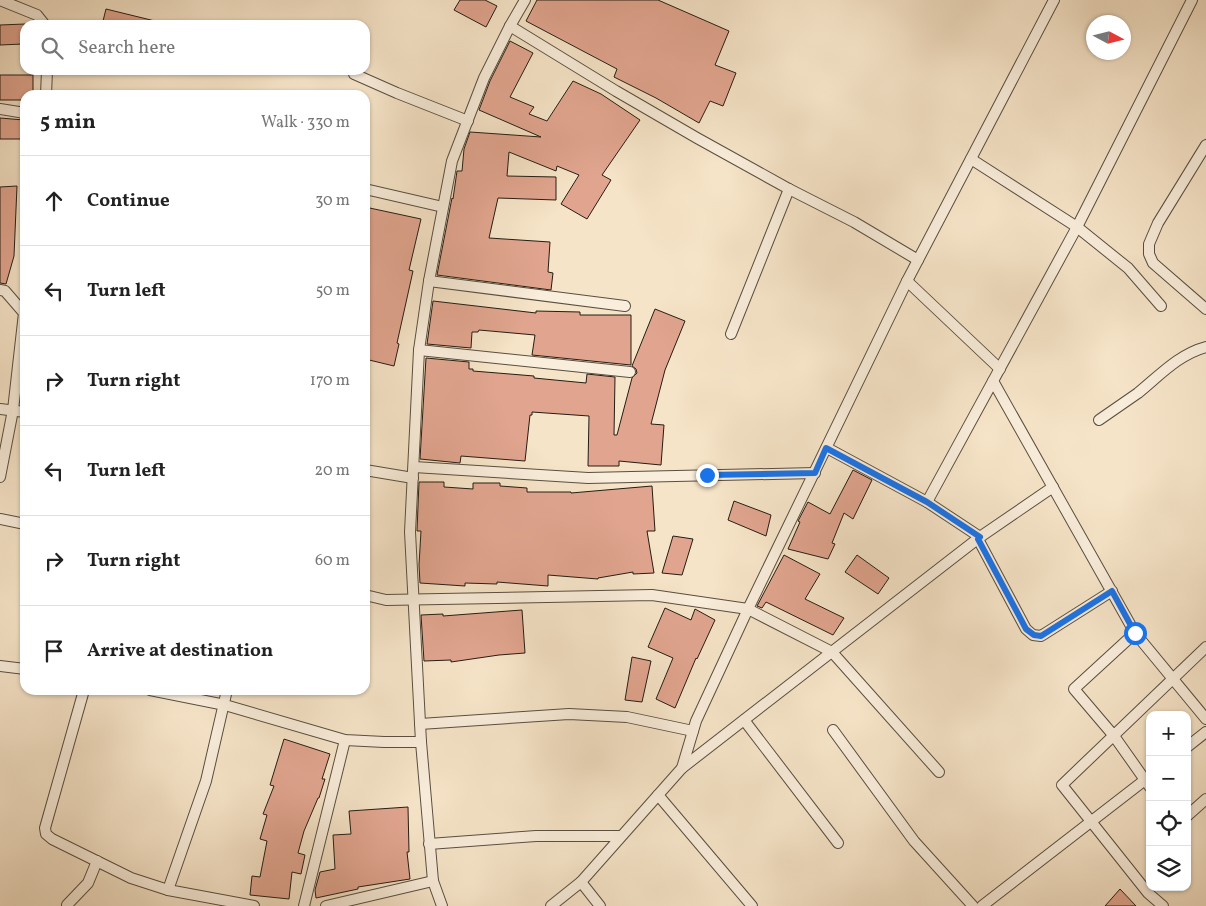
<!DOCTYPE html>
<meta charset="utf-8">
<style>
body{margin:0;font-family:Vollkorn,serif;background:#f6f6f6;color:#222}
.controls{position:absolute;right:15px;bottom:15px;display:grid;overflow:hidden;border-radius:10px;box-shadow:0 1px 4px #0004}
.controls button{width:45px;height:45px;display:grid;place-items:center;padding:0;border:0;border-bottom:1px solid #e0e0e0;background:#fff;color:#222;font:25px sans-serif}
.compass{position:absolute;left:1086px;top:15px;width:45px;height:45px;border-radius:50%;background:#fff;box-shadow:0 1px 4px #0004;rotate:97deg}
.stop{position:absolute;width:15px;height:15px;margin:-11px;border:4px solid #1a73e8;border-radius:50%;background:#fff}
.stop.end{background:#1a73e8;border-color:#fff;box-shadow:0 1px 5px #0008}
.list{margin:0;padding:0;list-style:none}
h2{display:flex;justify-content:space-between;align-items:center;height:65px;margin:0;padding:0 20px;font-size:21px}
h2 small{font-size:16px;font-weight:400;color:#767676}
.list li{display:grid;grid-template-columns:32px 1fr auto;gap:15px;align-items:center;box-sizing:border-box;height:90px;padding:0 20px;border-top:1px solid #e0e0e0}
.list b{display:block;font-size:19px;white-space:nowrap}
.list em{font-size:16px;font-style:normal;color:#767676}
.icon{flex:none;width:28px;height:28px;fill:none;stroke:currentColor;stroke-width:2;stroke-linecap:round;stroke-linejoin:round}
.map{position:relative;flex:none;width:1206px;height:906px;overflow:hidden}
.search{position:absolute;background:#fff;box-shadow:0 1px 4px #0004;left:20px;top:20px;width:350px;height:55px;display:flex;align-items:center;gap:12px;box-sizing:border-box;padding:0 18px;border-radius:15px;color:#767676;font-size:19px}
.panel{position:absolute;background:#fff;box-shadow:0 1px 4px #0004;left:20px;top:90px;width:350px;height:605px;border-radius:15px}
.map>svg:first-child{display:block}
</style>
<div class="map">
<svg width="1206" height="906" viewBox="0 0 1206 906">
<rect width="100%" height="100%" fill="#f6e4c8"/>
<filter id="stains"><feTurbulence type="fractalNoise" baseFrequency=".004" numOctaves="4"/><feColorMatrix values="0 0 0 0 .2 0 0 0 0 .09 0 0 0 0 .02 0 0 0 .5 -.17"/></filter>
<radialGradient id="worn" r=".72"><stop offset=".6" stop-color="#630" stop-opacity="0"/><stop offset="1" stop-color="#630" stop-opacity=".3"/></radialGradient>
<g fill="#e1a58f" stroke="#251c13">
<polygon points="460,0 485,0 497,6 486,27 454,10"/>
<polygon points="537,0 658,0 729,31 715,65 736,73 723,106 710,101 699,123 656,98 614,77 617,69 526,21"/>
<polygon points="106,9 159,22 158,25 102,25"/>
<polygon points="25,24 23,44 0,45 0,25"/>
<polygon points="510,41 533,53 510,97 534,107 529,114 547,121 573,81 601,94 640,120 602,175 611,180 587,219 561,204 579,175 557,166 556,171 509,152 507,176 556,177 556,200 498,198 489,238 550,242 548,272 553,273 551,290 437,275 452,198 453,199 457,171 462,171 464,149 470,132 541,137 479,110 490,81"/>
<polygon points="0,75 33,75 33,95 25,95 25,100 0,100"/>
<polygon points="0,118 24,120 23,139 0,139"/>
<polygon points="17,186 14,256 6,284 0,283 0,187"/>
<polygon points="365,207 421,219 409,270 413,271 397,343 399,344 394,366 365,359"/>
<polygon points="433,301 536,313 536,311 580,312 580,315 631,315 631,365 532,355 535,335 479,330 478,332 472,332 471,348 427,344"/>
<polygon points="655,309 685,321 665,370 651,424 664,425 661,465 619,461 619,466 588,466 589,416 532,412 532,415 530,415 525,461 461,456 460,463 420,459 426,358 469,362 469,369 473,369 473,371 534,376 534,378 586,383 587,374 615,377 614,435 617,435 632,378 637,373 636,369 632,366"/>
<polygon points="853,470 872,480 853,519 844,513 832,543 835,544 828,559 788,549 800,522 798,521 808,502 830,514"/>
<polygon points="419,482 444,482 444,487 473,489 473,483 500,483 500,486 527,488 527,492 571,492 571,493 652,486 655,531 647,531 654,573 633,574 633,572 598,578 598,579 548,575 548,586 497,582 497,584 465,583 465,586 420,583 419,565 421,531 417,531"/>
<polygon points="734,501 771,515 766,536 728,520"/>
<polygon points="673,536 693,539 682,575 662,573"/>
<polygon points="784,555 820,574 805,599 844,618 833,635 766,602 762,608 757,606"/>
<polygon points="857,555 889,578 878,594 845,572"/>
<polygon points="665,608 691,620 695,609 715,620 697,659 696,658 675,708 656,699 673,658 648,647"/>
<polygon points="522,610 525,653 499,655 451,662 451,660 424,661 421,615 443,614 443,616"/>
<polygon points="632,657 651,661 642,702 625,700"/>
<polygon points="284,739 330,754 322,779 325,779 319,798 318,798 304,831 298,853 305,855 301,874 292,872 289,899 250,895 252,876 260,877 267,841 260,839 267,815 263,814 274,786 270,785"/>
<polygon points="408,807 409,852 407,852 410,879 358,887 358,889 316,898 315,890 320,872 335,869 333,835 351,834 349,811"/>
<polygon points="1120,889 1136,906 1105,906"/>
</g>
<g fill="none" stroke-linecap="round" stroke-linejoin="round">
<g stroke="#594e40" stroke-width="12">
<g id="minor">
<polyline points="0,0 37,15 45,25"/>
<polyline points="510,26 616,91 697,138 789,189 854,222 918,260"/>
<polyline points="354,74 397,93 468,121"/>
<polyline points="46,95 47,70"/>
<polyline points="0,109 25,113"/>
<polyline points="1206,145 1158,223 1149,244 1149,254 1153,263 1206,309"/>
<polyline points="971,159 1077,227 1128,268 1161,306"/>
<polyline points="365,189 443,207"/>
<polyline points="429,281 625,306"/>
<polyline points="907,281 1000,369"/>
<polyline points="0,290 5,291 24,313 13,410 0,477"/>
<polyline points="731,334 789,189"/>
<polyline points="419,350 630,372"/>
<polyline points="993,381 1135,633 1206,719"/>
<polyline points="0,409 25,412"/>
<path d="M1099 420C1112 411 1125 402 1138 393 1159 376 1179 354 1206 347"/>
<polyline points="827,448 927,502 980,537"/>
<polyline points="414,467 588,478 815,473"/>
<polyline points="365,470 413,478"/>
<polyline points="927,502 1077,227 1192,0"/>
<polyline points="0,519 25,524"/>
<polyline points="978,539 1026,629 1033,635 1041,636 1112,591"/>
<polyline points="365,595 386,600 652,595 748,609 832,652 939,772"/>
<polyline points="1135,633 1074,689 1114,736 1150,787"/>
<polyline points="0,666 25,669"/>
<polyline points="84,690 45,828 46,834 52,839 131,878 168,890"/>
<polyline points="150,690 225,705 345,740 384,742 421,742 433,881 442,906"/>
<polyline points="227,690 206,781 168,890 254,906"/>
<polyline points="744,720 838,843"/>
<polyline points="420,724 569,714 627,717 693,731"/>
<polyline points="833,730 914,841 973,906"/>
<polyline points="421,742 410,532 419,350 429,281 452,161 484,78 510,26 525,0"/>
<polyline points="1187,747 1206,732"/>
<polyline points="682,768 980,537 1053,487"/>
<polyline points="658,795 752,906"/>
<polyline points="1187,816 1206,799"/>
<polyline points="429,844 536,836 620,836"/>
<polyline points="581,882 682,768 696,721 748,609 907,281 1054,0"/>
<polyline points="67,905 88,883 97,861"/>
<polyline points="304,906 345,740"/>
<polyline points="326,906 433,881"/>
<polyline points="551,906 581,882 600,906"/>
<polyline points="982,906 1150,776"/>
<polyline points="1163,906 1148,893 1062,785 1206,647"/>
</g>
</g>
<use href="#minor" stroke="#f9eddb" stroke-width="10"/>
</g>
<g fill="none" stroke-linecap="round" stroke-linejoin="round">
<polyline stroke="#1a73e8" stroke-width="6" points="707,475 815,473 826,448 927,502 980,537 978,539 1026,629 1034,635 1041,636 1112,591 1135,633"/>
</g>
<rect width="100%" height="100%" filter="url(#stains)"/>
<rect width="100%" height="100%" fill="url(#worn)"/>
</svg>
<div class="controls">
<button>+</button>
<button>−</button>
<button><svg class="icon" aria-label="locate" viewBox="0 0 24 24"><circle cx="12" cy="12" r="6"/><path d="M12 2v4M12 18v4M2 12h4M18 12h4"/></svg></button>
<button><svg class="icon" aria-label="layers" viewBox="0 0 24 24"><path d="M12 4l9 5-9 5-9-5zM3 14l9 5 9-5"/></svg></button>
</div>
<svg class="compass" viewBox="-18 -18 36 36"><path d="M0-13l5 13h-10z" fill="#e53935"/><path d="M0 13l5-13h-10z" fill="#767676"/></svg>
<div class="stop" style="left:1135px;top:633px"></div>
<div class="stop end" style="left:707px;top:475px"></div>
<div class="search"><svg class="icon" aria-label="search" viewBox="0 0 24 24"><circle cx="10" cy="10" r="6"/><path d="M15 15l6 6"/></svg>Search here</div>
<section class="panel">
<h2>5 min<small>Walk · 330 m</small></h2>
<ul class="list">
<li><svg class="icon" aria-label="ahead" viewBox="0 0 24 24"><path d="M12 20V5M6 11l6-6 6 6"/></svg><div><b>Continue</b></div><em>30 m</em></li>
<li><svg class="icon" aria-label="left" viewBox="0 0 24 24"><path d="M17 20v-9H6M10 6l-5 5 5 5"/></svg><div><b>Turn left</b></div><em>50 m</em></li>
<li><svg class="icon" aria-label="right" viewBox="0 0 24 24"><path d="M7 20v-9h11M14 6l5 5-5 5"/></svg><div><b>Turn right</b></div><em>170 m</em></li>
<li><svg class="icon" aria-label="left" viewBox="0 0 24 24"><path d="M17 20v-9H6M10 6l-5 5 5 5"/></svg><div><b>Turn left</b></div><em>20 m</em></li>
<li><svg class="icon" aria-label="right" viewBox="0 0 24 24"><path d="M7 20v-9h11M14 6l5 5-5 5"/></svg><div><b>Turn right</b></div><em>60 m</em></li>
<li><svg class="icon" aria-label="arrive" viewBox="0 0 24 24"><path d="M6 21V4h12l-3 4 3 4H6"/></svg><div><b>Arrive at destination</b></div></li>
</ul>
</section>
</div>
